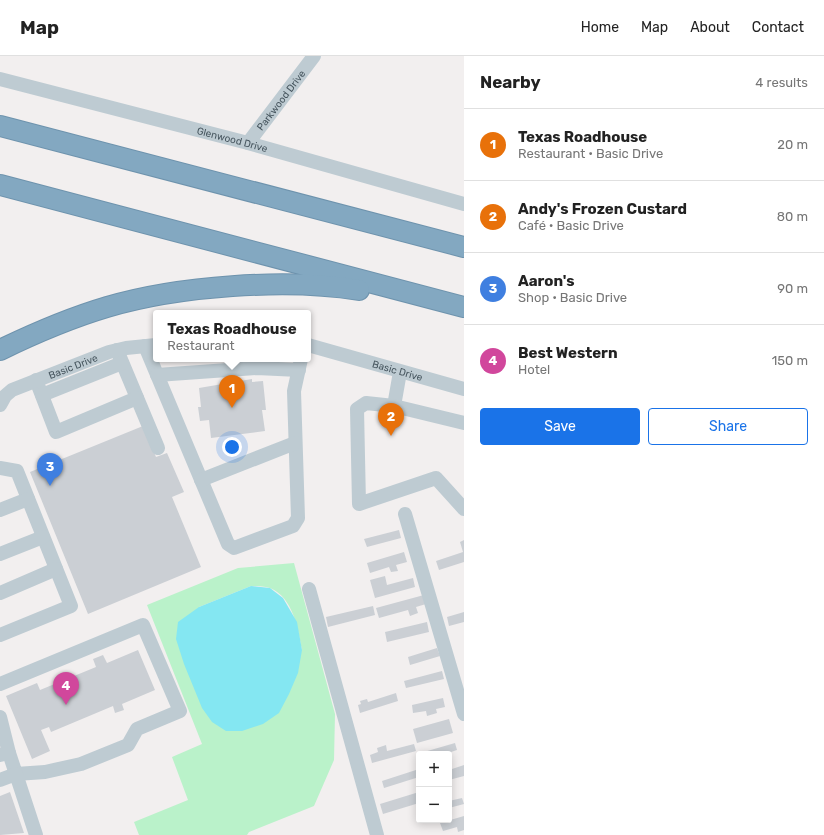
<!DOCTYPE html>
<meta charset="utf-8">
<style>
body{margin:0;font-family:Rubik,sans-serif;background:#f2f2f2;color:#222}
.controls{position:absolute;right:12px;bottom:12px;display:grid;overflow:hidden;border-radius:4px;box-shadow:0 2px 10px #0003}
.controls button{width:36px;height:36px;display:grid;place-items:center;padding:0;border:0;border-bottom:1px solid #e0e0e0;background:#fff;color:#222;font:20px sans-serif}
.you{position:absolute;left:232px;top:391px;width:14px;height:14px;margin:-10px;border:3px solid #fff;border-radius:50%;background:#1a73e8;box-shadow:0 0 0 6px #1a73e833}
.badge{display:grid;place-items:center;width:26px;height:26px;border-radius:50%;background:#1a73e8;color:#fff;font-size:13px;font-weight:700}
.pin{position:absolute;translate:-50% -33px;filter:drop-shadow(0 1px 2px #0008)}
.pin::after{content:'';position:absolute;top:21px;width:14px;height:12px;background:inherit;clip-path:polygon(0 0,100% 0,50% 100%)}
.popup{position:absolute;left:153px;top:254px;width:158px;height:52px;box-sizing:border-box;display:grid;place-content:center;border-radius:4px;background:#fff;filter:drop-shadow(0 1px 3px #0005);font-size:13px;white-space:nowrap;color:#767676}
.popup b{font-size:15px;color:#222}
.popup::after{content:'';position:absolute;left:50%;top:100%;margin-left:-8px;border:8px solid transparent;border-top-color:#fff}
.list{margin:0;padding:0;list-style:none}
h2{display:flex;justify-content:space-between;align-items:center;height:52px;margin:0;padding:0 16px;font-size:17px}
h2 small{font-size:13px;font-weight:400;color:#767676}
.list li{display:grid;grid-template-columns:26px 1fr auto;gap:12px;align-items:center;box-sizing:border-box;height:72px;padding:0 16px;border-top:1px solid #e0e0e0}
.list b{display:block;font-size:15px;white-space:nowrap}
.list p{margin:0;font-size:13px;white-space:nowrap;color:#767676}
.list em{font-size:13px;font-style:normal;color:#767676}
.actions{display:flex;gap:8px;padding:12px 16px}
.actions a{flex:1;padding:9px 0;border:1px solid #1a73e8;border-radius:4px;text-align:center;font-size:14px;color:#1a73e8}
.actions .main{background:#1a73e8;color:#fff}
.map{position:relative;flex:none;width:464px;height:779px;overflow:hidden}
header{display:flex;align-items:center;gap:24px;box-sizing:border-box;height:56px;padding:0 20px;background:#fff;border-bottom:1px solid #e0e0e0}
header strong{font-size:19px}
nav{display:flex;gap:22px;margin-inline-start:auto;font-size:14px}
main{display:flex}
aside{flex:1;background:#fff}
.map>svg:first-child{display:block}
</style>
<header>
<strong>Map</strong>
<nav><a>Home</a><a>Map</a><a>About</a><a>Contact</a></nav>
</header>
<main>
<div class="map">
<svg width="464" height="779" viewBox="0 0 464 779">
<rect width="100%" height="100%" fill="#f2efef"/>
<path fill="#baf2ca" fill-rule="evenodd" d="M294 507 335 658 334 704 314 750 249 776 247 779H139L134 766 188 744 172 701 202 688 147 549 238 512ZM251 530C257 530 264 530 270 532 293 541 298 573 302 594L199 551Z"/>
<polygon fill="#84e7f2" points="251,530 270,532 283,542 297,566 302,594 298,617 289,638 279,657 263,668 242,675 226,675 212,666 202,652 184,608 176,583 178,566 199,551"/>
<g fill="#cbcfd4">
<polygon points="252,323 252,326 263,325 266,354 262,354 265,375 211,382 209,364 200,365 198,351 201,351 199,332"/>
<polygon points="143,370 156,401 167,397 184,436 172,441 201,511 88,558 30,416"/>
<polygon points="399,474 401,482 367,491 364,483"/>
<polygon points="464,484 464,506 439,514 436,505 463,496 460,486"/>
<polygon points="404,496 407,506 396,509 398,515 391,516 389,511 370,517 367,507"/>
<polygon points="385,520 387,529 413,522 415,531 375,542 370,524"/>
<polygon points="424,539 426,548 416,551 418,557 410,560 408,554 379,562 376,552"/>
<polygon points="373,550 375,559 328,571 326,561"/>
<polygon points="464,556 464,566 449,570 447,561"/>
<polygon points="427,566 429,576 387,586 385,576"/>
<polygon points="437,592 440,600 410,609 408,601"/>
<polygon points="138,594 155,634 122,648 124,654 115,657 113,650 51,676 49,671 41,674 50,695 32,703 6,640 37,627 40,634 96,611 93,603 103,599 107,607"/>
<polygon points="442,615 444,623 406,632 404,625"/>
<polygon points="396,637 398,645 360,657 358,649 361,648 360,645 367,643 368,646"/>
<polygon points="443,642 445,651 436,653 437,657 427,660 426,655 413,657 412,649"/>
<polygon points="449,663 453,677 417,687 413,673"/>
<polygon points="455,687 457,694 445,698 419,698 419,704 417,698"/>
<polygon points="414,688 416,695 372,707 370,699 378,696 377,692 386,689 387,695"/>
<polygon points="464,709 464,720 449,724 449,714"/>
<polygon points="419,713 419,721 384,732 382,725"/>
<polygon points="10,736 24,777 0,779 0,740"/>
<polygon points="419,736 419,747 383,758 380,748"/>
<polygon points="462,742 464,748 449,752 449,745"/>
<polygon points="464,760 464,774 458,776 457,771 443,775 440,767"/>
</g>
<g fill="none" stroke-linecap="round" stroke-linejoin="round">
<g stroke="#6e93ad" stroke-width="22">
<g id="highway">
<polyline points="0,70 464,191"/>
<polyline points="0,129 464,251"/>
<path d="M0 294C35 277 70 262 107 251 178 230 286 222 359 234"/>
</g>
</g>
<g stroke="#becbd2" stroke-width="14">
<path id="s1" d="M0 23 248 87 464 148"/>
<path id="s2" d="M248 87 314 0"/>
<path id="s3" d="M308 289 464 333"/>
<polyline points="145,290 228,488 234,492 293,470 298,462 294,335 301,303"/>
<polyline points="117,294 158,392"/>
<polyline points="157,319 257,312 299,314"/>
<polyline points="36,324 56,376 137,342"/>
<polyline points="42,339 122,307"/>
<path id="s4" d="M0 349 5 340 12 334 109 296 126 292 156 289"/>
<polyline points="394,350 400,316"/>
<polyline points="464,367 394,350 366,347 357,353 359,448 436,422 464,453"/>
<polyline points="0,412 17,415 71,550 0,579"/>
<polyline points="201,424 295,387"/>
<polyline points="0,454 28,443"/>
<polyline points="405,458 464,658"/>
<polyline points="0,498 43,481"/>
<polyline points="309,533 377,779"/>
<polyline points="0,537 56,513"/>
<polyline points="0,628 143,569 180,655 137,673 128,689 81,708 45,716 16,718 9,697"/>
<polyline points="0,661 9,697 0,699"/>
<polyline points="0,724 16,718 36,779"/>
</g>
<use href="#highway" stroke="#83a8c1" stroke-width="20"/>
</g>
<g text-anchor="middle" stroke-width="3" stroke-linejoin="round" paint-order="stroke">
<g font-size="10" fill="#46555e" stroke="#fff">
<text dy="4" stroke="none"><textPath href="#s2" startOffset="54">Parkwood Drive</textPath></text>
<text dy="4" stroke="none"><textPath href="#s1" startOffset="240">Glenwood Drive</textPath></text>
<text dy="4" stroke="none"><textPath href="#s4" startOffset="85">Basic Drive</textPath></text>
<text dy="4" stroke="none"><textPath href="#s3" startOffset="93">Basic Drive</textPath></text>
</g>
</g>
</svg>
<div class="controls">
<button>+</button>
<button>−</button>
</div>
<div class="you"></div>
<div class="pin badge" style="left:232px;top:352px;background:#e8710a">1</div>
<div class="popup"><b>Texas Roadhouse</b>Restaurant</div>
<div class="pin badge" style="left:391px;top:380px;background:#e8710a">2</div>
<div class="pin badge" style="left:50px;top:430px;background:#3f7fe0">3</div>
<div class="pin badge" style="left:66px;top:649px;background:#d1479c">4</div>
</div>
<aside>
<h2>Nearby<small>4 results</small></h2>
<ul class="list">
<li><span class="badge" style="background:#e8710a">1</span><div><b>Texas Roadhouse</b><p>Restaurant · Basic Drive</p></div><em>20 m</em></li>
<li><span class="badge" style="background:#e8710a">2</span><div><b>Andy's Frozen Custard</b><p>Café · Basic Drive</p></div><em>80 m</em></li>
<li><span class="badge" style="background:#3f7fe0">3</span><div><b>Aaron's</b><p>Shop · Basic Drive</p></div><em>90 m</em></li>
<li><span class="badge" style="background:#d1479c">4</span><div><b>Best Western</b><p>Hotel</p></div><em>150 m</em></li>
</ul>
<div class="actions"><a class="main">Save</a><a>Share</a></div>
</aside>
</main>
